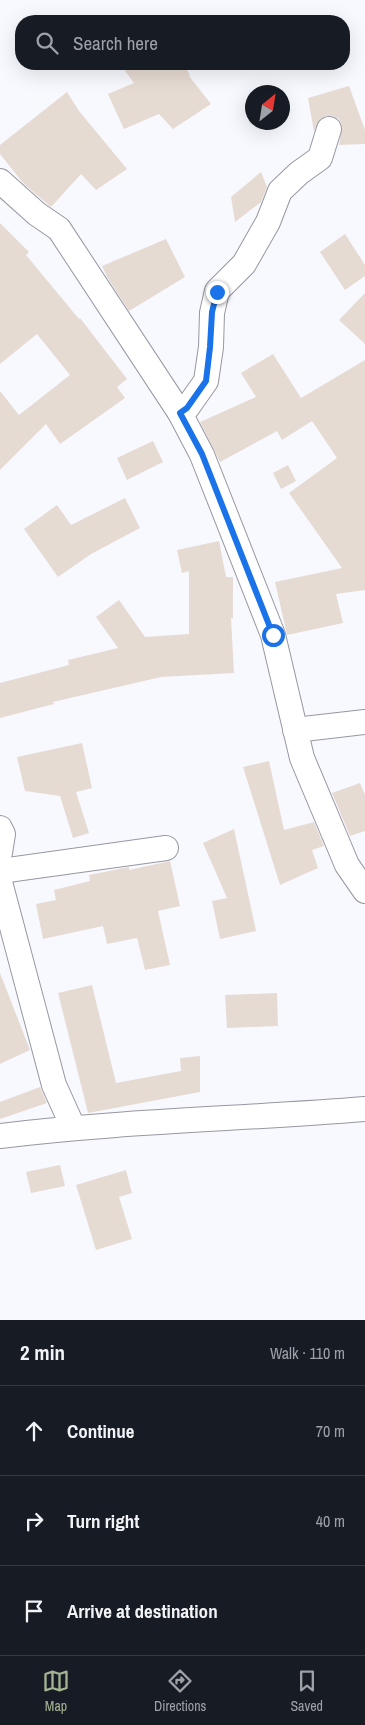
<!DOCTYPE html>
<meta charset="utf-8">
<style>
body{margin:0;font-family:"Archivo Narrow",sans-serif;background:#242831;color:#f1f3f6}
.compass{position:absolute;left:245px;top:85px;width:45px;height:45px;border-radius:50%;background:#171b24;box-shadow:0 5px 20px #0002;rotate:30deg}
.stop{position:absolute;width:15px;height:15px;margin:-11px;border:4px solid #1a73e8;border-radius:50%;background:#fff}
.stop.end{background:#1a73e8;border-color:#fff;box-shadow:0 1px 5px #0008}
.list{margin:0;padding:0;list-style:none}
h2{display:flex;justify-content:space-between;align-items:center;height:65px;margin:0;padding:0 20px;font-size:21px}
h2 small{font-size:16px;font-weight:400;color:#9ea1a6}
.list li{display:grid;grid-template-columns:32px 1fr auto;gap:15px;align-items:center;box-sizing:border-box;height:90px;padding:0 20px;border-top:1px solid #363941}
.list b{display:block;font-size:19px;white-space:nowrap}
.list em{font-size:16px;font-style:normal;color:#9ea1a6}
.icon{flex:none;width:28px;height:28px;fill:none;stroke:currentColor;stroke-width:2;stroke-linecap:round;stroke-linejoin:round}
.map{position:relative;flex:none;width:365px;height:1320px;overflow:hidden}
.search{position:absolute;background:#171b24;box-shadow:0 5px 20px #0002;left:15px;right:15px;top:15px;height:55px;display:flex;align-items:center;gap:12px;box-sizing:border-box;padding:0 18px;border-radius:20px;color:#9ea1a6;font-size:19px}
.sheet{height:335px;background:#171b24}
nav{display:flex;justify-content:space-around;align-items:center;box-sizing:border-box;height:70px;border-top:1px solid #363941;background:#171b24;font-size:14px;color:#9ea1a6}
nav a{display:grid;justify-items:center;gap:2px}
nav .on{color:#a4b393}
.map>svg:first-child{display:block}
</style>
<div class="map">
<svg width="365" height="1320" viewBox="0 0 365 1320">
<rect width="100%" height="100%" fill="#f8f8ff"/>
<g fill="#e6dbd3">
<polygon points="120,64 183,64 190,75 189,76 211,104 173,129 159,114 124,129 108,94 134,83"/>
<polygon points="349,86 365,130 365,144 339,145 342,126 339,119 333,116 326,116 320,119 314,132 308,98"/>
<polygon points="67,92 79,111 127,169 96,190 81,174 51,207 23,183 0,154 0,145"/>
<polygon points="261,172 267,187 261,202 235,222 231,197"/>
<polygon points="0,223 29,252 26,255 79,319 80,318 127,379 117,387 125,398 60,444 46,424 0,470 0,391 19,415 70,375 37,334 0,364"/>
<polygon points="345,234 365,265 365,276 345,290 320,252"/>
<polygon points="166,239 185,277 129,311 107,277 102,266"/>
<polygon points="365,293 365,344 339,320"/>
<polygon points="273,354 301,398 365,360 365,590 336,594 343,623 287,635 275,582 342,568 289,493 337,458 312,421 282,440 277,431 220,462 200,422 256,397 241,373"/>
<polygon points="153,441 163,462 127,480 117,458"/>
<polygon points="288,465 296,481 281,489 273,473"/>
<polygon points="125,498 140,528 91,554 58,577 24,529 57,505 71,525"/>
<polygon points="219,541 226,577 233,577 233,618 231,618 234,673 161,677 53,702 54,704 0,718 0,683 69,665 68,660 118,648 96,617 119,600 145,637 189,634 189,571 182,573 177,550"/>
<polygon points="82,743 92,788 76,792 89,833 73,838 60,796 25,791 17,757"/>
<polygon points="269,761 284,830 314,822 324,846 312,850 318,868 280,885 243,767"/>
<polygon points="360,783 365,795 365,831 350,836 332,793"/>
<polygon points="234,829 256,931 220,939 212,901 227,898 203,843"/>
<polygon points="170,861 180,906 158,911 170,965 145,970 137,938 107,944 103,926 43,939 36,904 56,900 54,890 90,881 89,875 129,867 129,870"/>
<polygon points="0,973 30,1050 0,1064"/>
<polygon points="92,985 116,1083 181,1071 180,1058 200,1056 200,1092 88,1113 58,993"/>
<polygon points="277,993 278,1026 227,1028 225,995"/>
<polygon points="40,1087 47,1103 0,1119 0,1102"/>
<polygon points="60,1165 65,1186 31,1193 26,1172"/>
<polygon points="126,1170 132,1193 119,1197 132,1239 96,1250 76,1185"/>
</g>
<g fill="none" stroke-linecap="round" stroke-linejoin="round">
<g stroke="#9797a2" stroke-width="26">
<g id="minor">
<polyline points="0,181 37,214 59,229 180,413 202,455 273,635 302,758 347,865 365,891"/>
<polyline points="180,413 187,408 206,381 211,347 212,313 217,291 244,264 268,222 280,191 299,173 320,158 329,129"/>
<polyline points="295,730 365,722"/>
<polyline points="0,828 3,834 0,853"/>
<polyline points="0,871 166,848"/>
<polyline points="0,882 54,1085 73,1127"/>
<path d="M0 1136C121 1121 243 1119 365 1109"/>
</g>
</g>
<use href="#minor" stroke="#fff" stroke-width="24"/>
</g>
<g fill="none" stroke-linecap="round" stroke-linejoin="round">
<polyline stroke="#1a73e8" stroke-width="6" points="217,292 212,312 210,347 206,381 187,408 180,413 202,454 273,635"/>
</g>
</svg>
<svg class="compass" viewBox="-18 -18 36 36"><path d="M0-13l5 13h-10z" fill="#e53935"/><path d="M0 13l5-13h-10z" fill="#9ea1a6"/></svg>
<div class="stop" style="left:273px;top:635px"></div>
<div class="stop end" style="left:217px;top:292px"></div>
<div class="search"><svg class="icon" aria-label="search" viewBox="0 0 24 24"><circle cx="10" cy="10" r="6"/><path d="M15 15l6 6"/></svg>Search here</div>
</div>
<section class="sheet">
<h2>2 min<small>Walk · 110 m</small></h2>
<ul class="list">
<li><svg class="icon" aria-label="ahead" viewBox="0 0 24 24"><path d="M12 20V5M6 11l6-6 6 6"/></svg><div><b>Continue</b></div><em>70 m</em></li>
<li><svg class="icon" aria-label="right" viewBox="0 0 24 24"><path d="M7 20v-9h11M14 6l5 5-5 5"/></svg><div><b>Turn right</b></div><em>40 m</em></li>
<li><svg class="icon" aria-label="arrive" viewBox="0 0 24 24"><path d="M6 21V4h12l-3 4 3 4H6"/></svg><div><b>Arrive at destination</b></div></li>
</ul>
</section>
<nav>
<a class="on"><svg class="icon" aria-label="map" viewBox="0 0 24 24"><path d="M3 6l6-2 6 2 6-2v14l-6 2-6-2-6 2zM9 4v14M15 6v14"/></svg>Map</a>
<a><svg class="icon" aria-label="directions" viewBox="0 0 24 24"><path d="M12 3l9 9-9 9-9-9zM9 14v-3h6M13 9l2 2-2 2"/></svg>Directions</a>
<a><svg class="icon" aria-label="saved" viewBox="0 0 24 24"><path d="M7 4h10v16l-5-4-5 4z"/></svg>Saved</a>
</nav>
